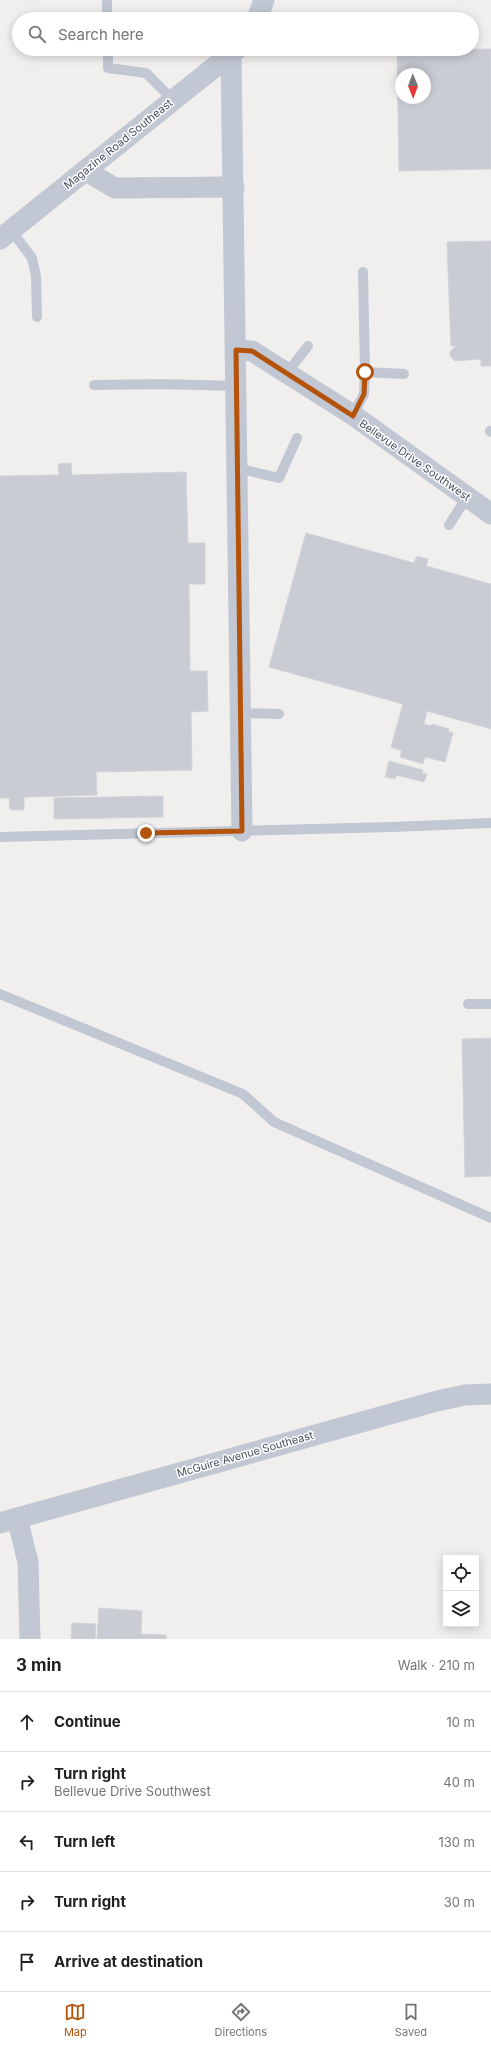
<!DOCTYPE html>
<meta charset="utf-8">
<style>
body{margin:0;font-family:Inter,sans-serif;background:#f2f2f2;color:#202124}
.controls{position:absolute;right:12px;bottom:12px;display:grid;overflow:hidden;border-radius:0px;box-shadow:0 2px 10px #0003}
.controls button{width:36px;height:36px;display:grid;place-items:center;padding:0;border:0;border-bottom:1px solid #e0e0e0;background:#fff;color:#202124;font:20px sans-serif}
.compass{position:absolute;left:395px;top:68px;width:36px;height:36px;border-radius:50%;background:#fff;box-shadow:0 2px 10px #0003;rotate:179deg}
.stop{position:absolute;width:12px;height:12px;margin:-9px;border:3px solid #b45309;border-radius:50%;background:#fff}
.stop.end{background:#b45309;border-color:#fff;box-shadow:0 1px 4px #0008}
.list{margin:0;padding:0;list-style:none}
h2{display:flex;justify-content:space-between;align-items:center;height:52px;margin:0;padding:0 16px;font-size:17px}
h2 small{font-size:13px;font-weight:400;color:#757577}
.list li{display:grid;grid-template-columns:26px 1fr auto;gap:12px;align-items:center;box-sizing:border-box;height:60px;padding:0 16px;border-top:1px solid #e0e0e0}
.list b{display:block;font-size:15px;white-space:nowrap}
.list p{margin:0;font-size:13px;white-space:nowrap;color:#757577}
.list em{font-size:13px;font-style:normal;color:#757577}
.icon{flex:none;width:22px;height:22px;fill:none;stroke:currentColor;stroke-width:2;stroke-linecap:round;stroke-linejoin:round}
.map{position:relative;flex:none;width:491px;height:1639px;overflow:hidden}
.search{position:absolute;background:#fff;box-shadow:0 2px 10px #0003;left:12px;right:12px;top:12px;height:44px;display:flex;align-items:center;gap:10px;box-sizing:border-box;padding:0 14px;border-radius:22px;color:#757577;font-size:15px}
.sheet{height:352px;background:#fff}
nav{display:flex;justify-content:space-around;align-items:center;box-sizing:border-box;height:56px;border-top:1px solid #e0e0e0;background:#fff;font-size:11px;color:#757577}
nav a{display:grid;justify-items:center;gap:2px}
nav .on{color:#b45309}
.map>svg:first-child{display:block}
</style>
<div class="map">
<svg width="491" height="1639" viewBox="0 0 491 1639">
<rect width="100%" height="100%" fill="#f1eeee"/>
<g fill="#caccd4" stroke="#d2d3da" fill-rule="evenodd">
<path d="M491 49V169L399 171 397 51ZM401 74H425V98H401Z"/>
<polygon points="491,241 491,366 481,366 481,359 455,361 450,356 450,352 456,346 451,346 447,242"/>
<polygon points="71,463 72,475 186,472 188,543 205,543 205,584 189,584 190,671 207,671 208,711 191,712 192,770 96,772 97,795 24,797 24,810 10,810 9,798 0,798 0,476 59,475 58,464"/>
<polygon points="306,533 414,563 417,556 428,559 426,566 491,584 491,729 427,711 424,724 431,726 432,724 449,729 448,731 453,733 445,762 425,757 423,764 400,757 402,751 391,747 403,704 269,667"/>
<polygon points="389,761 423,770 422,773 427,774 424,782 396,775 395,779 385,777"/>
<polygon points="163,796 163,817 54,819 54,798"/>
<polygon points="491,1038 491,1176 465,1177 462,1039"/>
<polygon points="99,1608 142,1611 141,1634 166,1635 166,1639 97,1639"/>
<polygon points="72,1623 96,1624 95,1639 71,1639"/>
</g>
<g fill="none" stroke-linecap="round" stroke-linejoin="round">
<g stroke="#c1c7d3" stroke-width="10">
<polyline points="107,0 107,19"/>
<polyline points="108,49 108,68 146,73 173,100"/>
<polyline points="11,230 32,258 36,276 37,317"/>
<polyline points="365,372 404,374"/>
<polyline points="287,373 308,346"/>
<polyline points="94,385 160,384 236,386"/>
<polyline points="353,415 364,394 365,372 363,272"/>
<polyline points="490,431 491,432"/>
<polyline points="237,468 279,478 297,438"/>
<polyline points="449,525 467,497"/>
<polyline points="240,713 279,714"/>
<polyline points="0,837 392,827 491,823"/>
<polyline points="0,994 243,1094 274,1122 491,1218"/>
<polyline points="468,1004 491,1004"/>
</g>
<g stroke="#c1c7d3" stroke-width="21">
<polyline points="257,19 264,0"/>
<polyline points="231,55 242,831"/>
<polyline points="86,171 115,188 234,187"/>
<polyline points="0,239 237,49"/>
<polyline points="236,350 252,351 353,415 491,514"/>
<polyline points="17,1518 28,1562 30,1639"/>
<polyline points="0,1523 437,1401 465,1395 491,1394"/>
</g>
</g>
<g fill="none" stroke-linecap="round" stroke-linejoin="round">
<polyline stroke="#b45309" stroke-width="5" points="146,833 242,831 236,350 252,351 353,416 364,394 365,372"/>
</g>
<g text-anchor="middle" stroke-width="3" stroke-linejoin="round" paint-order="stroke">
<g font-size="11" fill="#464e5b" stroke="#fff">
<text transform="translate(118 144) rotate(-39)" y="4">Magazine Road Southeast</text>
<text transform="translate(415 460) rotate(35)" y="4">Bellevue Drive Southwest</text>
<text transform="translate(245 1454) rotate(-16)" y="4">McGuire Avenue Southeast</text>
</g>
</g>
</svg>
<div class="controls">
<button><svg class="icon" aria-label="locate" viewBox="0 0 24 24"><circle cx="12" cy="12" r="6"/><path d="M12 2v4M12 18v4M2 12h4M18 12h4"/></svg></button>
<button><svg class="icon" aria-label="layers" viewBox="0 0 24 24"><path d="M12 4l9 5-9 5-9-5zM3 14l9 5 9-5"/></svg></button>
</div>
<svg class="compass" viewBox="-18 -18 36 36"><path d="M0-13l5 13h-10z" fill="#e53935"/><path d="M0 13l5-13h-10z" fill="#757577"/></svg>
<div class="stop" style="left:365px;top:372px"></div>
<div class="stop end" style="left:146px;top:833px"></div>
<div class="search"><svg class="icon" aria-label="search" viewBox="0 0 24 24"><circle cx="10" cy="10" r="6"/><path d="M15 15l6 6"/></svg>Search here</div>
</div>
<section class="sheet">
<h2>3 min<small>Walk · 210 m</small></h2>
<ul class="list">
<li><svg class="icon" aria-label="ahead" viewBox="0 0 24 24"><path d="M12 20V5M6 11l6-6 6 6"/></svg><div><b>Continue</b></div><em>10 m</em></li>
<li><svg class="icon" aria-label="right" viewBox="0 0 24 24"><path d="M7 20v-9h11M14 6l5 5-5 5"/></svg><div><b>Turn right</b><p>Bellevue Drive Southwest</p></div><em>40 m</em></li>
<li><svg class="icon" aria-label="left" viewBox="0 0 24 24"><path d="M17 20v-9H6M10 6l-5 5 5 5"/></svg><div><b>Turn left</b></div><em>130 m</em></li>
<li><svg class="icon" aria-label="right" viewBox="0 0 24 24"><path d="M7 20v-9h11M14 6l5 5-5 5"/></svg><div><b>Turn right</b></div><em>30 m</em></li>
<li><svg class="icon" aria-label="arrive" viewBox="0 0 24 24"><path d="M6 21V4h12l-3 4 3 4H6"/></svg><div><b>Arrive at destination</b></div></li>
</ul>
</section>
<nav>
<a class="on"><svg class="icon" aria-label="map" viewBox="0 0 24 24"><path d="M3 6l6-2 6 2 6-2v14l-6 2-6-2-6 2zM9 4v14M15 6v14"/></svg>Map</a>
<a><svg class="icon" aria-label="directions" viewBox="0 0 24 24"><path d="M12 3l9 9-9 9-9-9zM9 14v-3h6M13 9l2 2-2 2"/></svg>Directions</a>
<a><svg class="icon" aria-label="saved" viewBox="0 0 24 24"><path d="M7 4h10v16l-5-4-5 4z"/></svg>Saved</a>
</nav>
